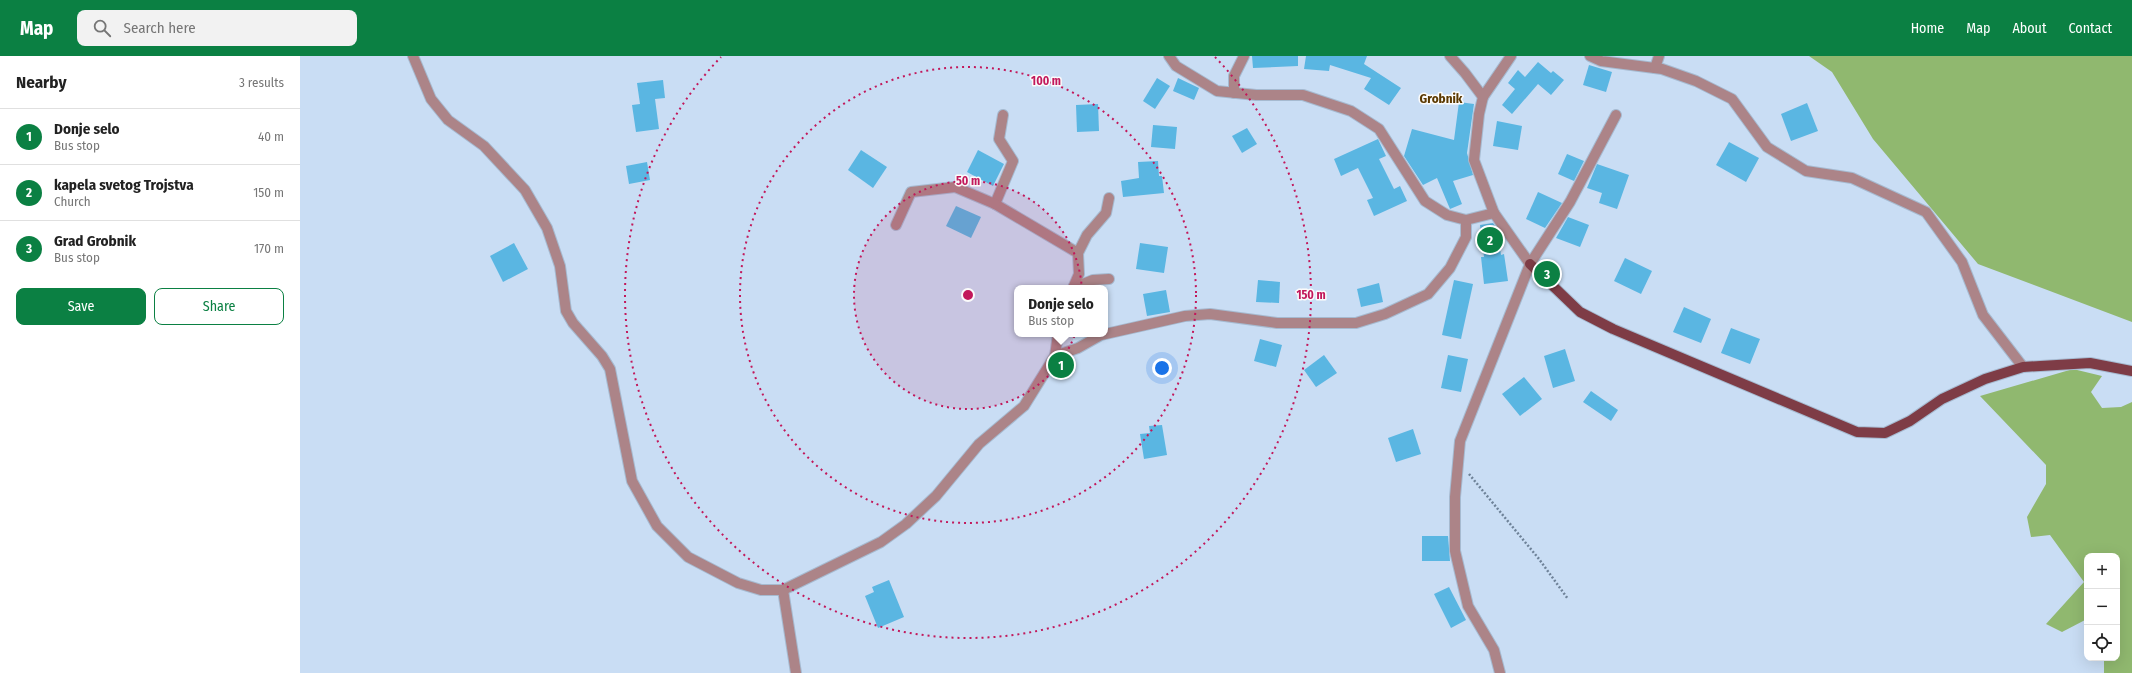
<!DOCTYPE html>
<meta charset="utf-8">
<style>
body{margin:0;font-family:"Fira Sans Condensed",sans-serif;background:#f2f2f2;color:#222}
.controls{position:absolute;right:12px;bottom:12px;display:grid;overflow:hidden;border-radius:8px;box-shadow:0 4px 16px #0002}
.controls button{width:36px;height:36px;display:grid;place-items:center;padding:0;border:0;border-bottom:1px solid #e0e0e0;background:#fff;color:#222;font:20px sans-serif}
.you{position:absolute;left:862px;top:312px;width:14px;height:14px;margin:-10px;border:3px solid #fff;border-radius:50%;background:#1a73e8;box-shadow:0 0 0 6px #1a73e833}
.badge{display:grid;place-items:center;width:26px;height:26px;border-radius:50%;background:#0b8043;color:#fff;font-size:13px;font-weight:700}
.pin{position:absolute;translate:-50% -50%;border:2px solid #fff;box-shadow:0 1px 4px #0006}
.popup{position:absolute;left:714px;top:229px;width:94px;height:52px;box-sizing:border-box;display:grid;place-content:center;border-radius:8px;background:#fff;filter:drop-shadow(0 1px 3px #0005);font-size:13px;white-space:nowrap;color:#767676}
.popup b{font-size:15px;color:#222}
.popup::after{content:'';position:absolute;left:50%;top:100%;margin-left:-8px;border:8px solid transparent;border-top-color:#fff}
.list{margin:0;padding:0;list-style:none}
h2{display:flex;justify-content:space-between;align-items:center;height:52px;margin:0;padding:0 16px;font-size:17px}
h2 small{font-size:13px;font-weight:400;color:#767676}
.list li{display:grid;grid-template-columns:26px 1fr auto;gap:12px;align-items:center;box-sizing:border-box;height:56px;padding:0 16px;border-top:1px solid #e0e0e0}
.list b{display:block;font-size:15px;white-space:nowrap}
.list p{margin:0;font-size:13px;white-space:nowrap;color:#767676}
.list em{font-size:13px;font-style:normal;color:#767676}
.actions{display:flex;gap:8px;padding:12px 16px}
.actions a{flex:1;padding:9px 0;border:1px solid #0b8043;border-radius:8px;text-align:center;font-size:14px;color:#0b8043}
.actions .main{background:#0b8043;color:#fff}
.icon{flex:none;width:22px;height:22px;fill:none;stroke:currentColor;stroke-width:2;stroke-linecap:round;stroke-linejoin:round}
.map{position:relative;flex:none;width:1832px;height:617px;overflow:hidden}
header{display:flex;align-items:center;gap:24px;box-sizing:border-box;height:56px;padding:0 20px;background:#0b8043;color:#fff}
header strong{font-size:19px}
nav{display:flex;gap:22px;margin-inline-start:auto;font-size:14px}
.search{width:280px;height:36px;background:#f2f2f2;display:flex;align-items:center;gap:10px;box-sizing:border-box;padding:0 14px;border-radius:8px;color:#767676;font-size:15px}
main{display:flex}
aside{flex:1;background:#fff}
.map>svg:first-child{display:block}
</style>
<header>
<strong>Map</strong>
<div class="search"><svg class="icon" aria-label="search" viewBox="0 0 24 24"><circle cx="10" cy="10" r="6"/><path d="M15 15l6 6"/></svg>Search here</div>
<nav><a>Home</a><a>Map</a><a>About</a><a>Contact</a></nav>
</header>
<main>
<aside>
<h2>Nearby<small>3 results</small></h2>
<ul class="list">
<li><span class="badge">1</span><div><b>Donje selo</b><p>Bus stop</p></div><em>40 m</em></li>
<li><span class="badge">2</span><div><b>kapela svetog Trojstva</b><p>Church</p></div><em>150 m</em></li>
<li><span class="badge">3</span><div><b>Grad Grobnik</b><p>Bus stop</p></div><em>170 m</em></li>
</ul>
<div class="actions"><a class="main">Save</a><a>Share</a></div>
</aside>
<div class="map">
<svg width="1832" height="617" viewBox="0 0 1832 617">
<rect width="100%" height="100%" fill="#c9ddf4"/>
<g fill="#90b86f">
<polygon points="1509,0 1832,0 1832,266 1678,208 1573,83 1532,16"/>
<polygon points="1773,313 1802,320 1791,336 1802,352 1821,351 1832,346 1832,617 1804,617 1804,602 1817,602 1817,500 1787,500 1787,563 1762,576 1746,568 1784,526 1750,479 1731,481 1727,461 1746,428 1746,409 1680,340"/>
</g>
<g fill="#5ab6e2">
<polygon points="952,0 998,0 998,10 953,12"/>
<polygon points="1006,0 1067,0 1064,8 1101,32 1089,49 1064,33 1071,22 1030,9 1029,15 1004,13"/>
<polygon points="1238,6 1251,17 1253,15 1264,24 1251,39 1238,28 1212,58 1202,49 1215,33 1208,27 1218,14 1225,21"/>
<polygon points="1289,9 1312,16 1306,36 1283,29"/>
<polygon points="857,22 870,30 855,53 843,45"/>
<polygon points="878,22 899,32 894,44 873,35"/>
<polygon points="363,24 365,42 355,43 359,73 336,76 332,49 340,48 337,27"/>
<polygon points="1159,46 1174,48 1167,97 1173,119 1153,125 1162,148 1150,153 1137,122 1123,129 1104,100 1112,73 1154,84"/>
<polygon points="1507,47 1518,75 1491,85 1481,58"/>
<polygon points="798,48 799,75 777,76 776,49"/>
<polygon points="1197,65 1222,70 1218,94 1193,90"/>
<polygon points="853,69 877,71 875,93 851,91"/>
<polygon points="947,72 957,88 942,97 932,80"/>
<polygon points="1078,83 1086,100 1079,103 1094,133 1100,130 1107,145 1074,160 1067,144 1073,142 1058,112 1041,120 1034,103"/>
<polygon points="1429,86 1459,102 1446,126 1416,109"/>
<polygon points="561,94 587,111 573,132 548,114"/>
<polygon points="678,94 704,108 693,130 667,116"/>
<polygon points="1267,98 1284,105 1274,125 1258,118"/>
<polygon points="858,105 859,120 862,120 864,137 823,141 821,125 839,122 838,106"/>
<polygon points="347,106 350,124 329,128 326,110"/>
<polygon points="1297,108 1329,119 1317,153 1299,147 1302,137 1287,132"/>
<polygon points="1238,136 1262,147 1245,172 1226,163"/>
<polygon points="656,150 681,161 671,182 646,170"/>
<polygon points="1268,161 1289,169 1280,191 1256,182"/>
<polygon points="1193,167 1197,173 1201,199 1204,198 1208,225 1184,228 1181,201 1184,201 1180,169"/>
<polygon points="214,187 228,213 203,226 190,200"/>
<polygon points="840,187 868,191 864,217 836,213"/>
<polygon points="1325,202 1352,215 1341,238 1314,225"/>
<polygon points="958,224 980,226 979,247 956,246"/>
<polygon points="1154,224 1173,228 1161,283 1142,279"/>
<polygon points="1079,227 1083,246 1061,251 1057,233"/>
<polygon points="866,234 870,256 847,260 843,238"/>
<polygon points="1384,251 1411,263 1401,287 1373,276"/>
<polygon points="1431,272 1460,283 1450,308 1421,297"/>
<polygon points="960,283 982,289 976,311 954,305"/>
<polygon points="1265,293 1275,325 1253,332 1244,300"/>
<polygon points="1024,299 1037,317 1016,331 1004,314"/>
<polygon points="1148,299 1168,303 1161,336 1141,332"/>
<polygon points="1224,321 1242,343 1220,360 1202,338"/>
<polygon points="1291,335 1318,354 1311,365 1283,346"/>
<polygon points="862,369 867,399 844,403 840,378 850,377 849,370"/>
<polygon points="1113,373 1121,398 1096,406 1088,382"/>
<polygon points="1122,480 1148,480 1150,505 1122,505"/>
<polygon points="589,524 604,561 578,572 565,540 574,536 572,531"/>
<polygon points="1149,531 1166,564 1151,572 1134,538"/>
</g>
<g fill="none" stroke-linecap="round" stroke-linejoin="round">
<g stroke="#a6bad0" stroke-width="12">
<g id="minor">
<polyline points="113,0 131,43 148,64 184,90 225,134 247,172 260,210 266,255 273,267 302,300 310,313 332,425 357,470 388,501 438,527 461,534 483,534 581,486 606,468 636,440 679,388 724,350 755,300 778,292 801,279 885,260 910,258 977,267 1056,267 1085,258 1128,238 1150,212 1166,181 1166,164"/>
<polyline points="869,0 876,10 917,35 956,39 1003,39 1051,55 1079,73 1125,145 1147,159 1166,164 1194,157 1230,208"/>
<polyline points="1150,0 1165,17 1183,41 1179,58 1174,104 1194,157"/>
<polyline points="1290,0 1301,5 1362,13 1396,25 1432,43 1467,91 1506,115 1552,122 1626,156 1662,206 1683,259 1723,311"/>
<polyline points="1355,12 1359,0"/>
<polyline points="934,37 934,20 944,0"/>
<polyline points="1183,41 1211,0"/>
<polyline points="703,59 699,83 713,105 695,148 778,197 779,218 773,232"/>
<polyline points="596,169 611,136 655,131 695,148"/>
<polyline points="778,197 787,179 806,157 809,142"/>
<polyline points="773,232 793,224 809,223"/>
<polyline points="755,300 758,278"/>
<polyline points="483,534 496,617"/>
<polyline points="1200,617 1194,594 1168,550 1155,495 1155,441 1160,385 1230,208 1270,146 1316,59"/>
</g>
</g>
<g stroke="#a6bad0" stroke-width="12">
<polyline id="major" points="1230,208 1280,256 1313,273 1557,376 1585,377 1610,365 1642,343 1685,323 1723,311 1790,307 1832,315"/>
</g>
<polyline stroke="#6e8298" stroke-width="2.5" stroke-dasharray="2 2" stroke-linecap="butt" points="1169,418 1239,503 1268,543"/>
<use href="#minor" stroke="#ac8488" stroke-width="10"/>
<use href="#major" stroke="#7e3c46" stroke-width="10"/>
</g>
<circle cx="668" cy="239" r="114" fill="#c2185b" fill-opacity=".12"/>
<g fill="none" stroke="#c2185b" stroke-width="2" stroke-dasharray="2 4">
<circle cx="668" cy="239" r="114"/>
<circle cx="668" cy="239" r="228"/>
<path d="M915 1A343 343 0 1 1 421 1"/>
</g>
<g text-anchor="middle" stroke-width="3" stroke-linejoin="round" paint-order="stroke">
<g font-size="13" font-weight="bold" fill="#5b3901" stroke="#fbfbfb">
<text x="1141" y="47">Grobnik</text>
</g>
</g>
<circle cx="668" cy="239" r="6" fill="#c2185b" stroke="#fbfbfb" stroke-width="2"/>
<g font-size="12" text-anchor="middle" font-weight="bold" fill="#c2185b" stroke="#fbfbfb" stroke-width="3" stroke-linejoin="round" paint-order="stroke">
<text x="746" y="29">100 m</text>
<text x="668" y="129">50 m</text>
<text x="1011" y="243">150 m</text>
</g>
</svg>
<div class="controls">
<button>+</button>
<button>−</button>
<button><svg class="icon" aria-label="locate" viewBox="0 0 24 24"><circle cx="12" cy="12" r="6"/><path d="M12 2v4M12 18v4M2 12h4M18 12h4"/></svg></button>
</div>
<div class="you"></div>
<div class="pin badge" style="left:761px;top:309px">1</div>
<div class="popup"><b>Donje selo</b>Bus stop</div>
<div class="pin badge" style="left:1190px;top:184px">2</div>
<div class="pin badge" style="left:1247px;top:218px">3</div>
</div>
</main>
